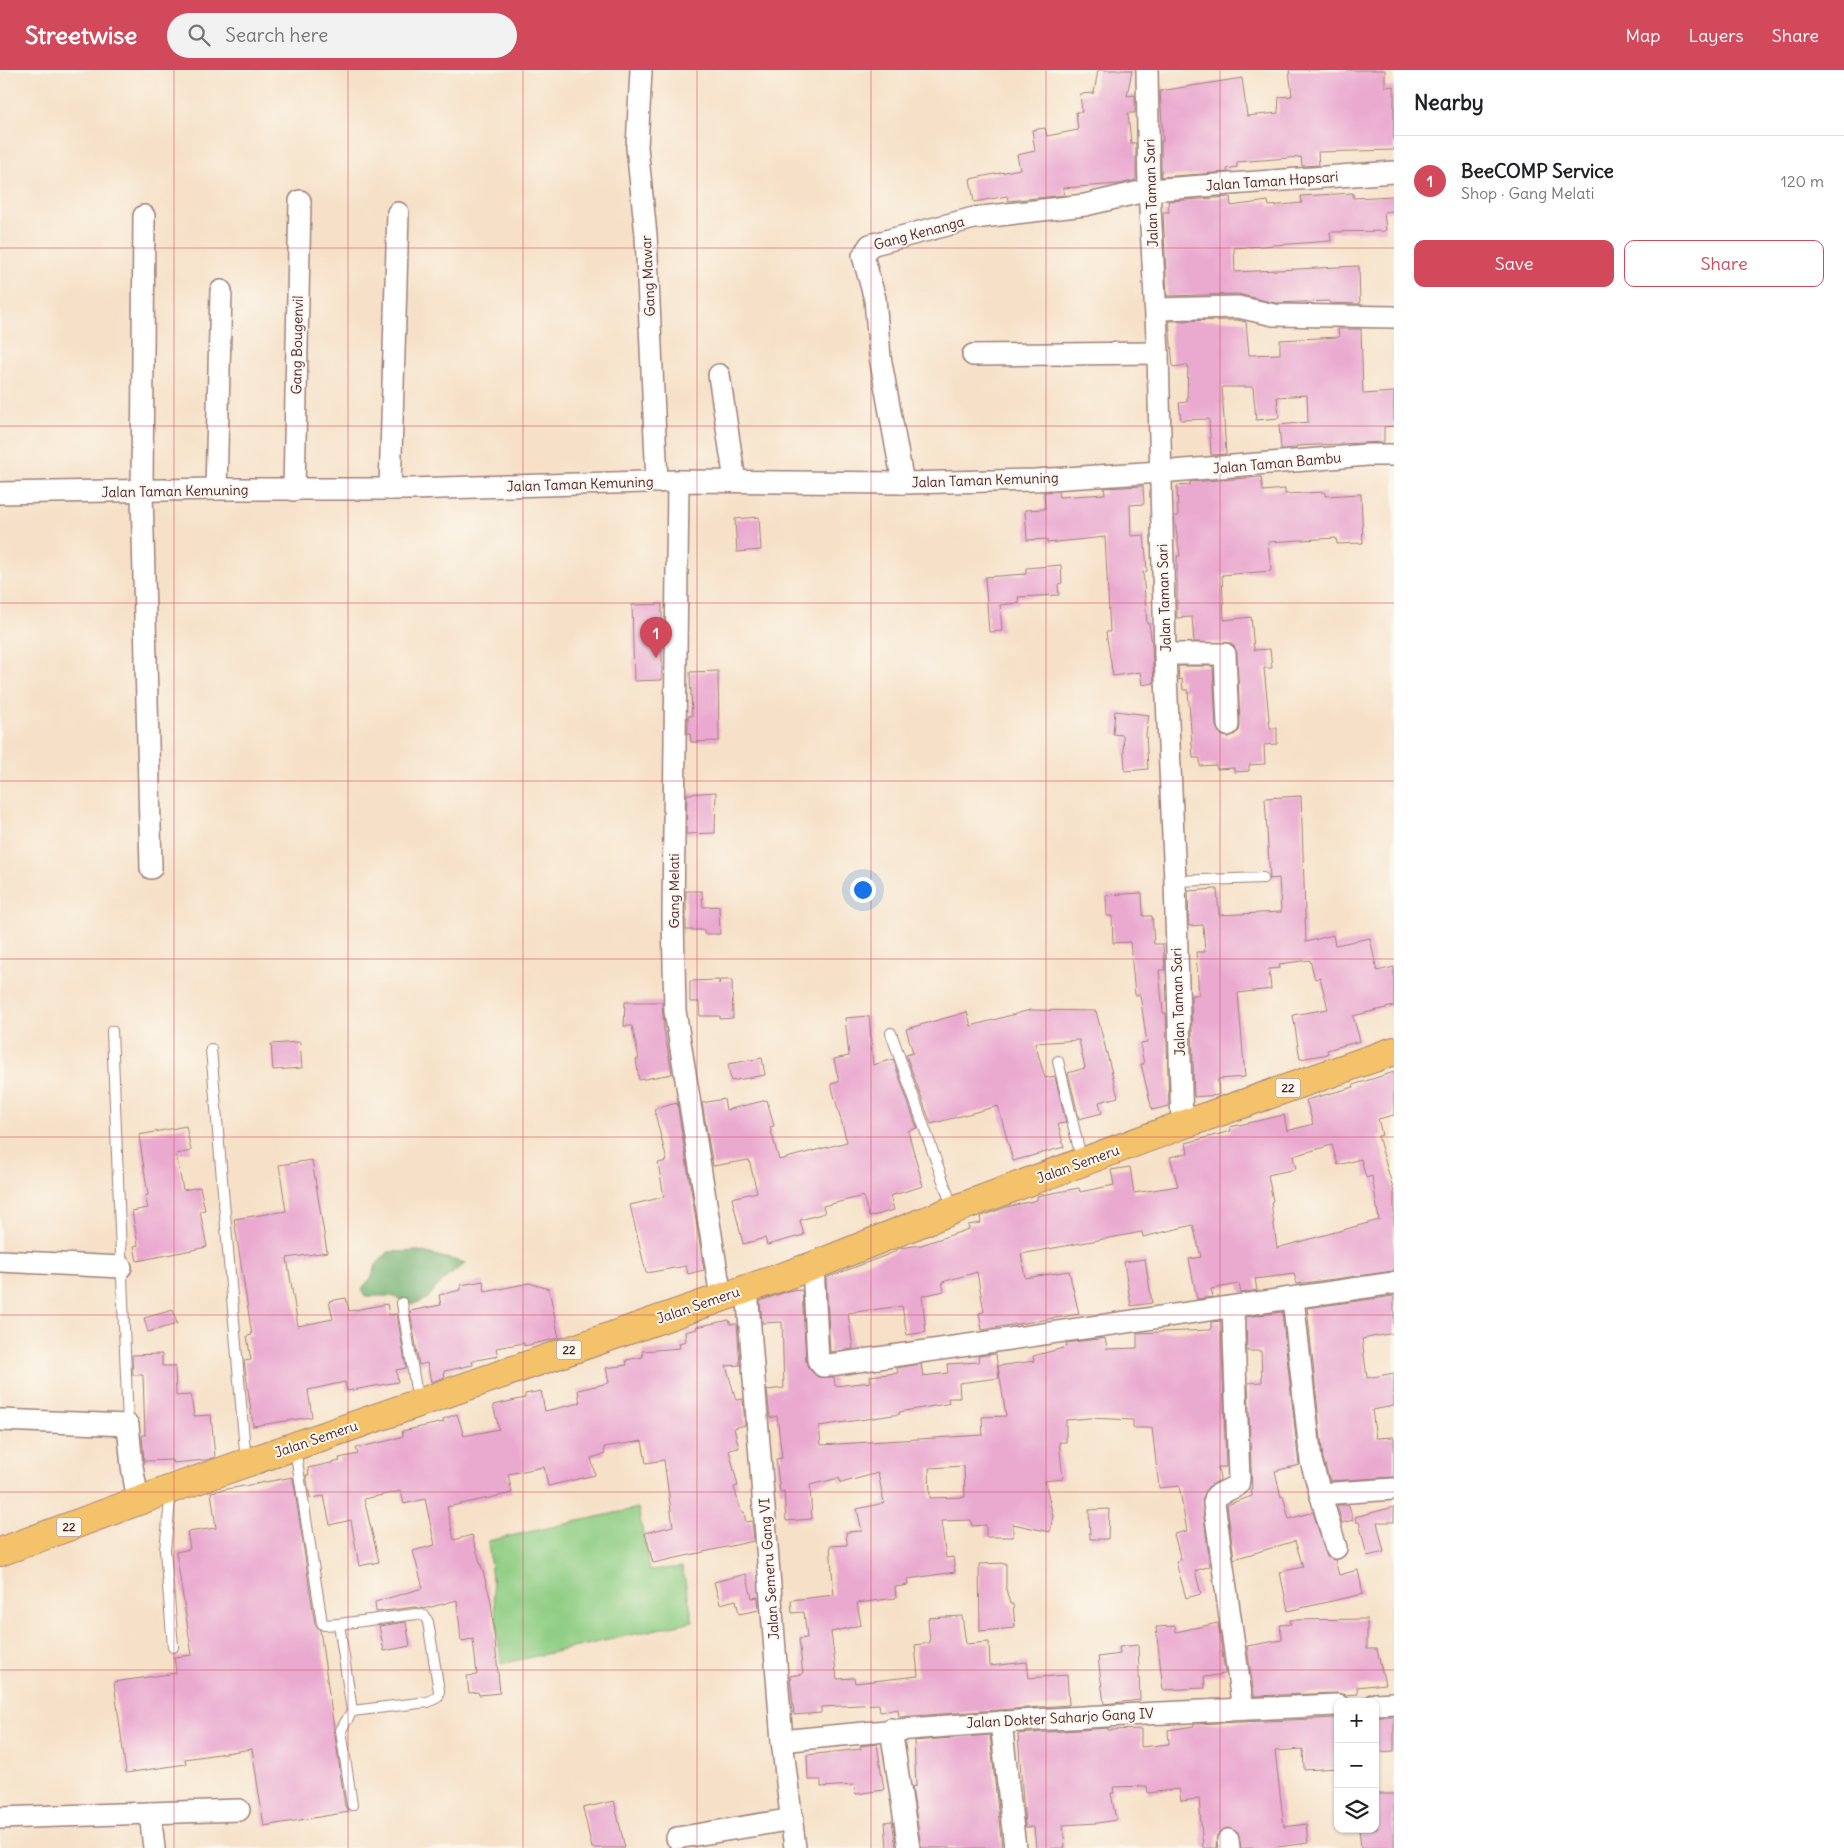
<!DOCTYPE html>
<meta charset="utf-8">
<style>
body{margin:0;font-family:Delius,sans-serif;background:#f2f2f2;color:#202124}
.controls{position:absolute;right:15px;bottom:15px;display:grid;overflow:hidden;border-radius:10px;box-shadow:0 1px 4px #0004}
.controls button{width:45px;height:45px;display:grid;place-items:center;padding:0;border:0;border-bottom:1px solid #e0e0e0;background:#fff;color:#202124;font:25px sans-serif}
.you{position:absolute;left:862px;top:819px;width:18px;height:18px;margin:-12px;border:4px solid #fff;border-radius:50%;background:#1a73e8;box-shadow:0 0 0 8px #1a73e833}
.badge{display:grid;place-items:center;width:32px;height:32px;border-radius:50%;background:#d1495b;color:#fff;font-size:16px;font-weight:700}
.pin{position:absolute;translate:-50% -41px;filter:drop-shadow(0 1px 2px #0008)}
.pin::after{content:'';position:absolute;top:26px;width:18px;height:15px;background:inherit;clip-path:polygon(0 0,100% 0,50% 100%)}
.list{margin:0;padding:0;list-style:none}
h2{display:flex;justify-content:space-between;align-items:center;height:65px;margin:0;padding:0 20px;font-size:21px}
h2 small{font-size:16px;font-weight:400;color:#757577}
.list li{display:grid;grid-template-columns:32px 1fr auto;gap:15px;align-items:center;box-sizing:border-box;height:90px;padding:0 20px;border-top:1px solid #e0e0e0}
.list b{display:block;font-size:19px;white-space:nowrap}
.list p{margin:0;font-size:16px;white-space:nowrap;color:#757577}
.list em{font-size:16px;font-style:normal;color:#757577}
.actions{display:flex;gap:10px;padding:15px 20px}
.actions a{flex:1;padding:11px 0;border:1px solid #d1495b;border-radius:10px;text-align:center;font-size:18px;color:#d1495b}
.actions .main{background:#d1495b;color:#fff}
.icon{flex:none;width:28px;height:28px;fill:none;stroke:currentColor;stroke-width:2;stroke-linecap:round;stroke-linejoin:round}
.map{position:relative;flex:none;width:1394px;height:1778px;overflow:hidden}
header{display:flex;align-items:center;gap:30px;box-sizing:border-box;height:70px;padding:0 25px;background:#d1495b;color:#fff}
header strong{font-size:24px}
nav{display:flex;gap:28px;margin-inline-start:auto;font-size:18px}
.search{width:350px;height:45px;background:#f2f2f2;display:flex;align-items:center;gap:12px;box-sizing:border-box;padding:0 18px;border-radius:28px;color:#757577;font-size:19px}
main{display:flex}
aside{flex:1;background:#fff}
.map>svg:first-child{display:block}
</style>
<header>
<strong>Streetwise</strong>
<div class="search"><svg class="icon" aria-label="search" viewBox="0 0 24 24"><circle cx="10" cy="10" r="6"/><path d="M15 15l6 6"/></svg>Search here</div>
<nav><a>Map</a><a>Layers</a><a>Share</a></nav>
</header>
<main>
<div class="map">
<svg width="1394" height="1778" viewBox="0 0 1394 1778">
<rect width="100%" height="100%" fill="#fbf7ec"/>
<filter id="ink" filterUnits="userSpaceOnUse"><feTurbulence type="fractalNoise" baseFrequency=".02" numOctaves="2"/><feDisplacementMap in="SourceGraphic" scale="10" xChannelSelector="R" yChannelSelector="G"/><feConvolveMatrix kernelMatrix="1 2 1 2 8 2 1 2 1" color-interpolation-filters="sRGB"/></filter>
<filter id="wash" filterUnits="userSpaceOnUse"><feTurbulence type="fractalNoise" baseFrequency=".0096" numOctaves="4" result="noise"/><feDisplacementMap in="SourceGraphic" scale="20" xChannelSelector="R" yChannelSelector="G"/><feGaussianBlur stdDeviation="1.12" result="paint"/><feColorMatrix in="noise" values="0 0 0 0 0 0 0 0 0 0 0 0 0 0 0 0 0 1.4 0 .05"/><feComposite in="paint" operator="in"/></filter>
<g filter="url(#wash)">
<rect width="100%" height="100%" fill="#f6e1c8"/>
<polygon fill="#90ce84" stroke="#6d7658" points="638,1438 650,1500 682,1497 693,1551 501,1594 488,1471"/>
<polygon fill="#74b172" stroke="#5f684e" points="419,1181 466,1193 441,1212 427,1229 419,1232 413,1234 391,1226 364,1226 362,1218 371,1208 376,1195 388,1182"/>
<g id="blocks">
<g fill="#eaaad0" fill-rule="evenodd">
<polygon points="1098,0 1132,0 1127,26 1135,25 1135,43 1128,43 1131,73 1136,73 1136,110 1119,114 1063,118 1065,125 1008,131 1007,126 974,132 970,109 1020,99 1017,85 1035,81 1032,60 1045,58 1047,66 1078,60 1076,42 1082,42 1080,24 1094,23"/>
<polygon points="1289,0 1385,0 1385,17 1394,16 1394,80 1318,82 1319,95 1302,96 1301,87 1237,92 1237,97 1227,99 1228,102 1161,107 1161,71 1163,71 1160,21 1242,8 1247,46 1278,43 1279,27 1292,26"/>
<polygon points="1353,123 1353,128 1394,126 1394,141 1384,142 1386,161 1330,162 1331,171 1234,178 1235,202 1359,196 1360,234 1329,233 1329,231 1275,233 1238,224 1167,226 1163,142 1169,142 1168,131 1230,127 1231,136 1268,131 1269,136 1302,133 1301,126"/>
<polygon points="1237,250 1246,252 1249,285 1280,284 1280,270 1339,267 1338,259 1361,259 1363,324 1394,322 1394,356 1384,357 1384,372 1296,376 1296,378 1281,379 1279,355 1308,352 1307,325 1277,327 1279,348 1256,350 1253,317 1222,317 1226,384 1211,385 1209,349 1181,350 1179,333 1187,332 1188,295 1173,297 1169,251"/>
<polygon points="1261,407 1263,421 1285,419 1285,424 1325,422 1325,426 1361,424 1363,473 1337,474 1336,468 1268,472 1271,501 1222,505 1224,550 1251,547 1254,580 1270,579 1272,598 1264,598 1270,658 1277,658 1277,674 1264,675 1265,694 1249,695 1249,701 1234,702 1234,698 1217,699 1216,695 1200,696 1200,688 1193,688 1188,620 1183,620 1182,609 1179,610 1178,596 1213,596 1216,656 1222,666 1229,667 1239,661 1240,655 1237,583 1231,573 1194,572 1192,547 1177,548 1177,486 1180,486 1174,446 1178,446 1177,416 1190,415 1190,412"/>
<polygon points="1143,416 1144,434 1130,435 1131,466 1144,465 1146,487 1147,501 1143,502 1147,554 1149,553 1152,574 1154,613 1142,615 1140,602 1113,606 1106,562 1110,562 1105,467 1047,473 1047,469 1027,470 1025,440 1045,439 1044,422 1058,421 1059,427 1105,424 1104,418"/>
<polygon points="759,447 761,480 737,482 735,449"/>
<polygon points="1061,495 1062,513 1058,514 1059,525 1018,527 1019,533 1000,535 1002,561 989,562 985,507 1026,504 1026,498"/>
<polygon points="662,534 662,610 634,611 632,535"/>
<polygon points="718,601 719,671 691,672 690,664 688,664 688,646 692,646 690,602"/>
<polygon points="1115,641 1149,645 1146,664 1148,699 1125,701 1123,665 1113,664"/>
<polygon points="716,722 715,763 686,764 687,724"/>
<polygon points="1301,726 1306,872 1333,865 1335,875 1370,868 1377,901 1394,897 1394,936 1353,946 1360,971 1327,980 1328,984 1300,989 1293,945 1328,939 1320,907 1315,909 1310,890 1279,894 1280,898 1269,899 1271,919 1238,923 1245,1007 1218,1009 1219,1025 1194,1027 1191,925 1199,925 1196,882 1205,882 1203,855 1189,856 1188,821 1217,819 1219,845 1281,842 1279,808 1270,809 1265,728"/>
<polygon points="686,821 702,821 703,837 719,836 720,864 704,864 704,860 686,860"/>
<polygon points="1142,823 1143,846 1152,846 1154,874 1163,874 1165,900 1159,900 1163,943 1166,943 1169,1036 1152,1040 1141,994 1144,994 1140,974 1147,973 1140,925 1135,925 1130,872 1113,873 1112,846 1107,846 1106,825"/>
<polygon points="719,910 719,914 720,910 732,910 733,948 720,949 720,946 700,946 699,932 690,932 690,911"/>
<polygon points="625,932 662,932 664,959 672,1004 639,1010 636,989 639,989 632,956 624,956"/>
<polygon points="1030,940 1096,941 1118,1027 1099,1032 1102,1043 1079,1049 1068,1003 1085,998 1079,970 1035,973 1045,1008 1055,1006 1066,1053 1058,1054 1064,1077 1013,1091 998,1036 931,1054 906,985 913,983 906,959 967,942 971,956"/>
<polygon points="869,946 873,995 893,989 917,1058 908,1061 923,1116 890,1126 894,1140 869,1147 863,1126 823,1136 825,1143 800,1150 804,1165 767,1175 765,1168 743,1174 732,1128 757,1122 749,1090 713,1096 702,1033 724,1029 726,1040 767,1030 774,1056 770,1057 779,1090 847,1072 831,1014 839,1012 834,989 849,986 845,948"/>
<polygon points="300,972 302,998 273,1000 271,974"/>
<polygon points="762,988 765,1005 731,1011 728,994"/>
<path d="M1394 1002V1045L1378 1049 1382 1065 1378 1066 1394 1122V1201L1297 1214 1294 1204 1255 1209 1257 1220 1241 1223 1239 1214 1211 1219 1213 1227 1197 1229 1189 1189 1201 1187 1193 1155 1143 1167 1142 1162 1021 1184 1025 1208 1069 1201 1079 1244 982 1260 979 1243 984 1242 977 1202 942 1212 944 1221 922 1226 926 1262 907 1265 902 1236 848 1243 853 1279 830 1282 826 1208 892 1183 900 1178 921 1175 969 1159 968 1155 981 1153 980 1147 1007 1137 1037 1130V1126L1079 1118 1080 1122 1114 1115 1111 1100 1130 1097 1134 1123 1178 1116 1170 1087 1188 1083 1186 1073 1231 1061 1230 1057 1284 1045 1287 1061 1313 1054 1306 1030 1354 1017 1353 1015ZM1332 1075 1338 1095 1361 1089 1366 1108 1372 1106 1379 1150 1277 1178 1271 1132 1273 1131 1268 1105 1296 1099 1293 1086Z"/>
<polygon points="677,1033 704,1200 688,1204 686,1196 646,1203 630,1135 664,1127 658,1093 667,1091 654,1039"/>
<polygon points="186,1056 191,1081 176,1084 183,1120 200,1117 205,1140 200,1141 207,1177 137,1191 134,1176 138,1175 132,1141 148,1138 145,1126 148,1125 139,1065"/>
<polygon points="312,1090 327,1182 287,1188 298,1256 333,1249 329,1231 346,1228 349,1241 387,1234 389,1245 397,1244 406,1298 396,1300 398,1312 347,1321 345,1312 308,1320 312,1347 253,1356 244,1291 251,1290 247,1266 252,1265 234,1149 286,1141 279,1095"/>
<polygon points="1145,1189 1152,1233 1131,1236 1124,1192"/>
<polygon points="483,1211 485,1222 529,1213 549,1219 559,1268 524,1276 524,1273 496,1278 498,1286 472,1291 473,1295 444,1301 445,1307 431,1312 427,1293 419,1295 410,1241 441,1235 439,1225 461,1220 461,1215"/>
<path d="M802 1220 806 1291 808 1298 818 1307H834L835 1316 871 1312 870 1306 898 1303 897 1298 921 1294 923 1306 948 1303 947 1294 979 1292 978 1286 996 1284 999 1308 959 1313 960 1328H948L949 1333 946 1334 899 1342 900 1344 819 1356 821 1375 983 1365 982 1347 1006 1346 998 1296 1034 1291 1033 1286 1067 1277 1066 1273 1105 1268 1107 1279 1137 1278V1263L1211 1260V1252L1221 1251 1226 1397H1218L1220 1410 1207 1418 1202 1430 1210 1496 1195 1501 1201 1524 1186 1528 1176 1492 1181 1490 1174 1464 1187 1461 1179 1416 1159 1418 1152 1358H1133V1350L1090 1348 1066 1350V1372H1059L1063 1409 1045 1411 1053 1446 1050 1462 1013 1454V1467H986V1455L972 1456 971 1450 941 1451 946 1488 953 1487 955 1502 907 1509 908 1515 895 1517 896 1528 857 1533 861 1555 831 1562 837 1609 854 1608 855 1613 918 1606 915 1575 930 1573 928 1548 962 1546 966 1574 989 1572 990 1596 1027 1592 1029 1608 1067 1605 1069 1635 899 1647 898 1639 880 1642 879 1634 821 1637V1643L794 1645 790 1606 803 1604 799 1569 807 1568 804 1542 792 1543 791 1530 834 1525 830 1476 847 1475 846 1462 862 1461 857 1439 884 1433 878 1403 841 1413 839 1408 810 1415 812 1449 786 1451 784 1421 780 1422 776 1389 782 1388 777 1346 770 1348 767 1320 784 1318 782 1252 762 1253 760 1231 789 1221ZM964 1396 965 1427 930 1428 929 1398Z"/>
<polygon points="1394,1226 1394,1263 1362,1269 1367,1308 1394,1303 1394,1336 1372,1340 1376,1368 1394,1367 1394,1407 1330,1411 1323,1388 1307,1238"/>
<polygon points="173,1240 177,1254 148,1262 144,1248"/>
<polygon points="1282,1242 1299,1395 1275,1401 1281,1427 1283,1426 1289,1449 1313,1442 1327,1487 1335,1490 1339,1505 1358,1500 1363,1524 1288,1541 1280,1502 1303,1497 1295,1471 1234,1489 1227,1435 1252,1426 1248,1313 1262,1312 1261,1281 1247,1281 1246,1247"/>
<polygon points="729,1250 730,1254 737,1254 740,1295 726,1296 736,1330 743,1329 745,1355 734,1358 739,1378 729,1380 738,1416 734,1417 741,1442 744,1442 746,1452 752,1451 754,1471 653,1493 645,1463 673,1456 664,1390 646,1393 642,1371 604,1377 605,1384 591,1388 595,1405 548,1416 544,1397 508,1404 512,1423 447,1437 454,1470 472,1465 483,1502 491,1531 500,1623 479,1625 478,1622 469,1623 467,1606 477,1605 473,1569 461,1571 457,1530 424,1539 415,1537 376,1542 375,1532 423,1518 413,1481 435,1475 425,1429 404,1434 401,1421 364,1429 379,1492 359,1496 351,1450 330,1455 324,1426 310,1428 306,1405 309,1405 308,1398 340,1391 339,1388 358,1384 356,1378 391,1370 403,1366 402,1361 444,1352 443,1349 457,1344 464,1366 499,1359 493,1335 525,1328 525,1324 541,1321 545,1341 580,1333 578,1320 609,1313 606,1298 627,1295 626,1290 643,1287 642,1281 680,1278 679,1273 686,1271 685,1262 697,1259 696,1257"/>
<polygon points="162,1284 162,1296 175,1296 176,1326 191,1325 194,1346 211,1345 215,1387 206,1390 172,1393 172,1390 144,1391 142,1365 145,1365 143,1305 133,1305 132,1285"/>
<polygon points="293,1407 315,1554 320,1560 345,1736 349,1742 264,1756 252,1679 185,1689 186,1694 126,1703 114,1612 176,1603 174,1587 192,1585 176,1482 190,1479 187,1462 216,1458 211,1422"/>
<polygon points="1337,1435 1349,1435 1353,1450 1342,1453"/>
<polygon points="1394,1437 1394,1452 1377,1452 1384,1482 1367,1486 1359,1452 1356,1452 1355,1447"/>
<polygon points="1109,1439 1108,1469 1090,1469 1089,1440"/>
<polygon points="1006,1493 1006,1519 1010,1534 1013,1534 1015,1558 980,1561 979,1494"/>
<polygon points="746,1504 752,1528 758,1527 759,1540 739,1544 736,1530 720,1534 714,1512"/>
<polygon points="1367,1549 1367,1579 1377,1579 1385,1614 1357,1617 1358,1624 1345,1625 1337,1623 1254,1626 1247,1576 1282,1570 1280,1555 1291,1554 1290,1550"/>
<polygon points="406,1552 410,1576 384,1581 379,1556"/>
<polygon points="1218,1553 1225,1604 1204,1607 1205,1618 1163,1620 1156,1557 1175,1556 1176,1562"/>
<polygon points="1138,1575 1140,1630 1104,1634 1098,1587 1120,1584 1119,1577"/>
<polygon points="1375,1646 1394,1646 1394,1681 1375,1682"/>
<polygon points="1338,1648 1338,1698 1304,1700 1303,1679 1275,1681 1284,1757 1306,1754 1308,1773 1270,1778 1241,1778 1238,1763 1227,1758 1217,1765 1216,1778 1203,1778 1199,1729 1181,1731 1179,1719 1148,1723 1147,1716 1113,1717 1114,1723 1111,1723 1116,1750 1098,1753 1063,1755 1065,1778 1036,1778 1034,1757 1025,1757 1018,1664 1108,1658 1108,1660 1141,1659 1141,1677 1169,1674 1168,1660 1194,1656 1194,1654"/>
<polygon points="990,1665 1002,1778 921,1778 912,1717 916,1716 914,1671"/>
<polygon points="877,1674 884,1720 856,1724 854,1715 821,1717 821,1710 808,1710 807,1685 861,1679 860,1676"/>
<polygon points="1376,1724 1394,1724 1394,1778 1361,1778 1359,1759 1377,1759"/>
<polygon points="614,1731 625,1778 592,1778 583,1738"/>
<polygon points="892,1751 896,1778 887,1778 885,1752"/>
</g>
</g>
</g>
<g filter="url(#ink)">
<use href="#blocks" fill-opacity="0" stroke="#a0807a" stroke-width="1"/>
<g fill="none" stroke-linecap="round" stroke-linejoin="round">
<g stroke="#a0807a" stroke-width="12">
<g id="service">
<polyline points="1175,811 1263,808"/>
<polyline points="112,961 128,1355"/>
<polyline points="891,963 953,1139"/>
<polyline points="211,979 246,1393"/>
<polyline points="1058,991 1082,1092"/>
<polyline points="402,1233 418,1332"/>
<polyline points="295,1378 322,1553 324,1555 339,1554 352,1641 341,1660 352,1735"/>
<polyline points="171,1422 165,1480 173,1577"/>
<polyline points="339,1554 416,1544 425,1546 428,1552 439,1621 438,1627 428,1632 352,1641"/>
</g>
</g>
<g stroke="#a0807a" stroke-width="24">
<g id="minor">
<polyline points="641,0 637,77 646,165 657,412"/>
<polyline points="1147,0 1149,120 1158,283 1165,584 1175,811 1182,1055"/>
<polyline points="144,146 142,422 151,798"/>
<polyline points="1156,239 1238,237 1274,245 1394,247"/>
<polyline points="973,285 1158,283"/>
<polyline points="719,305 735,411"/>
<polyline points="678,411 673,847 675,941 721,1227"/>
<polyline points="903,413 880,287 875,229 863,186 870,175 974,148 1085,135 1149,120 1394,102"/>
<polyline points="216,419 221,221"/>
<polyline points="390,419 398,143"/>
<polyline points="294,420 300,131"/>
<polyline points="0,423 216,419 410,419 678,411 903,413 1035,410 1160,402 1367,385 1394,385"/>
<polyline points="1165,584 1225,584 1228,655"/>
<polyline points="0,1191 121,1197"/>
<polyline points="813,1196 818,1290 823,1296 1394,1213"/>
<polyline points="747,1219 782,1671 795,1778"/>
<polyline points="1293,1228 1311,1391 1336,1478"/>
<polyline points="1233,1237 1239,1409 1238,1415 1216,1426 1214,1433 1243,1639"/>
<polyline points="0,1350 128,1355 132,1396 138,1431"/>
<polyline points="1320,1424 1394,1419"/>
<polyline points="1375,1634 1394,1633"/>
<polyline points="1001,1652 1015,1778"/>
<polyline points="891,1659 909,1778"/>
<path d="M782 1671C967 1651 1152 1643 1338 1635"/>
<polyline points="150,1743 154,1778"/>
<polyline points="0,1748 239,1740"/>
<polyline points="677,1768 793,1749"/>
<polyline points="1228,1770 1229,1778"/>
</g>
</g>
<g stroke="#a0807a" stroke-width="30">
<polyline id="trunk" points="0,1482 171,1419 813,1196 953,1140 1182,1055 1394,981"/>
</g>
<use href="#service" stroke="#fff" stroke-width="10"/>
<use href="#minor" stroke="#fff" stroke-width="21"/>
<use href="#trunk" stroke="#f4c26a" stroke-width="28"/>
</g>
</g>
<path fill="none" stroke="#d1495b" stroke-width="1" stroke-opacity="0.55" d="M174 0V1778M348 0V1778M523 0V1778M697 0V1778M871 0V1778M1046 0V1778M1220 0V1778M0 178H1394M0 356H1394M0 533H1394M0 711H1394M0 889H1394M0 1067H1394M0 1245H1394M0 1422H1394M0 1600H1394"/>
<g text-anchor="middle" stroke-width="4" stroke-linejoin="round" paint-order="stroke">
<g fill="#fbf7ec" stroke="#7f6065" stroke-width="1">
<rect x="1275.5" y="1008.5" width="25" height="19" rx="4"/>
<rect x="556.5" y="1270.5" width="25" height="19" rx="4"/>
<rect x="56.5" y="1447.5" width="25" height="19" rx="4"/>
</g>
<g font-size="12" font-weight="bold" fill="#4a1f2b">
<text x="1288" y="1022">22</text>
<text x="569" y="1284">22</text>
<text x="69" y="1461">22</text>
</g>
<g font-size="14" fill="#4a1f2b" stroke="#fbf7ec">
<text transform="translate(1272 111) rotate(-4)" y="5">Jalan Taman Hapsari</text>
<text transform="translate(1151 123) rotate(-92)" y="5">Jalan Taman Sari</text>
<text transform="translate(919 163) rotate(-15)" y="5">Gang Kenanga</text>
<text transform="translate(648 206) rotate(-93)" y="5">Gang Mawar</text>
<text transform="translate(297 275) rotate(-89)" y="5">Gang Bougenvil</text>
<text transform="translate(1277 393) rotate(-5)" y="5">Jalan Taman Bambu</text>
<text transform="translate(985 410) rotate(-2)" y="5">Jalan Taman Kemuning</text>
<text transform="translate(580 414) rotate(-2)" y="5">Jalan Taman Kemuning</text>
<text transform="translate(175 421) rotate(-1)" y="5">Jalan Taman Kemuning</text>
<text transform="translate(1164 528) rotate(-92)" y="5">Jalan Taman Sari</text>
<text transform="translate(674 821) rotate(-90)" y="5">Gang Melati</text>
<text transform="translate(1178 932) rotate(-92)" y="5">Jalan Taman Sari</text>
<text transform="translate(1078 1094) rotate(-20)" y="5">Jalan Semeru</text>
<text transform="translate(698 1235) rotate(-19)" y="5">Jalan Semeru</text>
<text transform="translate(316 1369) rotate(-19)" y="5">Jalan Semeru</text>
<text transform="translate(769 1499) rotate(-94)" y="5">Jalan Semeru Gang VI</text>
<text transform="translate(1060 1648) rotate(-3)" y="5">Jalan Dokter Saharjo Gang IV</text>
</g>
</g>
</svg>
<div class="controls">
<button>+</button>
<button>−</button>
<button><svg class="icon" aria-label="layers" viewBox="0 0 24 24"><path d="M12 4l9 5-9 5-9-5zM3 14l9 5 9-5"/></svg></button>
</div>
<div class="you"></div>
<div class="pin badge" style="left:656px;top:588px">1</div>
</div>
<aside>
<h2>Nearby<small></small></h2>
<ul class="list">
<li><span class="badge">1</span><div><b>BeeCOMP Service</b><p>Shop · Gang Melati</p></div><em>120 m</em></li>
</ul>
<div class="actions"><a class="main">Save</a><a>Share</a></div>
</aside>
</main>
